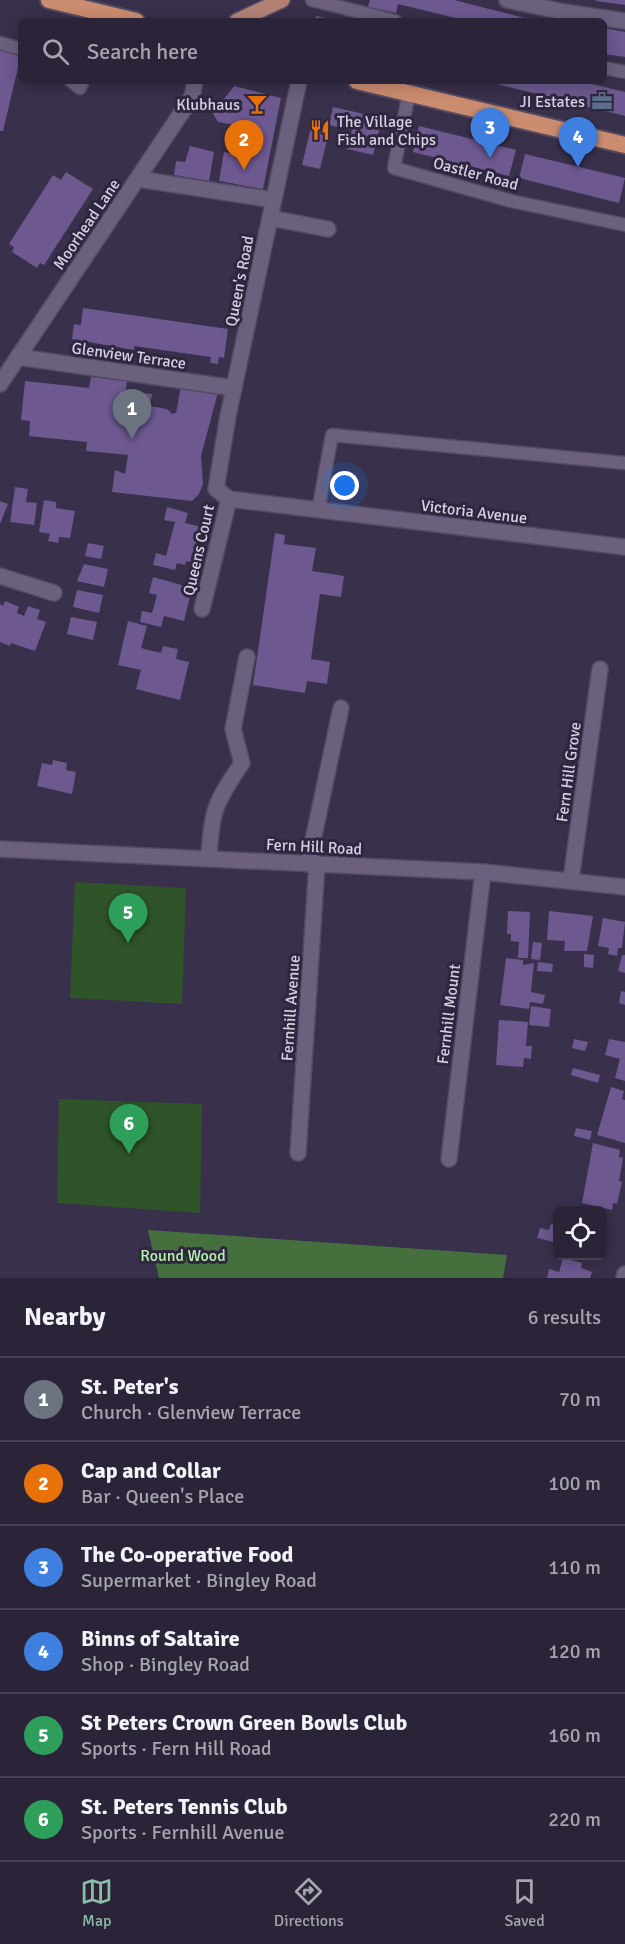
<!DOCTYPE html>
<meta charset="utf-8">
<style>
body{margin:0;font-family:Signika,sans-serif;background:#332c40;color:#f1f3f6}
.controls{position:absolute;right:18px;bottom:18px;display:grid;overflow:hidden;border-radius:9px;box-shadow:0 3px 15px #0003}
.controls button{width:54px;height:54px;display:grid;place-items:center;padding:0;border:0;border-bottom:2px solid #474153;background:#2b2438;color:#f1f3f6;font:30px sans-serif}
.you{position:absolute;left:345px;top:486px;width:21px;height:21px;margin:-15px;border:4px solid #fff;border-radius:50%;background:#1a73e8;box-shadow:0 0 0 9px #1a73e833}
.badge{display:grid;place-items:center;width:39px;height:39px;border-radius:50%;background:#8abfa5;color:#fff;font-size:20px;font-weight:700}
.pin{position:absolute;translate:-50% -50px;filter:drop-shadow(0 2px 3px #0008)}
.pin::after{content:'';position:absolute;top:32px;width:21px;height:18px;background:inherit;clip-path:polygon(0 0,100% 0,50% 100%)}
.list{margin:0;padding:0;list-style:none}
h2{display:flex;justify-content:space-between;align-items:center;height:78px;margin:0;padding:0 24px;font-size:26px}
h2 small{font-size:20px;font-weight:400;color:#a6a4ae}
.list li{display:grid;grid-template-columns:39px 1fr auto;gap:18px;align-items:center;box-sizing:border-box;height:84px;padding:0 24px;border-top:2px solid #474153}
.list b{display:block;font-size:22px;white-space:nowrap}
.list p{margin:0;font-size:20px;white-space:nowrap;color:#a6a4ae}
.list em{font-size:20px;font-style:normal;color:#a6a4ae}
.icon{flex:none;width:33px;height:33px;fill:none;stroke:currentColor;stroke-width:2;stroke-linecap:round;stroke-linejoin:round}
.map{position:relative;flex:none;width:625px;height:1278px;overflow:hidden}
.search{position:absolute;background:#2b2438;box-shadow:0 3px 15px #0003;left:18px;right:18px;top:18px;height:66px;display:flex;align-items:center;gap:15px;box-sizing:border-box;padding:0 21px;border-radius:9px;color:#a6a4ae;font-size:22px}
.sheet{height:582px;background:#2b2438}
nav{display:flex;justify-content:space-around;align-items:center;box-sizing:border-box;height:84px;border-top:2px solid #474153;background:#2b2438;font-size:16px;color:#a6a4ae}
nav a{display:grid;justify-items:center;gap:3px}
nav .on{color:#8abfa5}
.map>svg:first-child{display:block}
</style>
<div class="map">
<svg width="625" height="1278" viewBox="0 0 625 1278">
<rect width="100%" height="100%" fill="#39304b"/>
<g fill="#305429">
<polygon points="75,882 186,888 182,1004 70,998"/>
<polygon points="59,1099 202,1104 200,1213 57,1203"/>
</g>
<polygon fill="#456f3d" points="148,1230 507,1255 503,1278 159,1278"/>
<g fill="#6d5890">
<polygon points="370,0 454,0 536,21 468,21 398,4 396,13 368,7"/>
<polygon points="596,0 625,0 625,5 596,1"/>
<polygon points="316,16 335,20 334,21 315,21"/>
<polygon points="604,28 625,32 625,57 604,54"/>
<polygon points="0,50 21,55 3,131 0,131"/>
<polygon points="485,81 579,81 625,92 625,116"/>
<polygon points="234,86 281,98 263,189 219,181 224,152 252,157 258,129 218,122 213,114 215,104 225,98"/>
<polygon points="333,107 382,118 373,155 347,149 352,130 329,125"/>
<polygon points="312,123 330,128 320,169 302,165"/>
<polygon points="419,126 516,150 509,176 413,152"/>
<polygon points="190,146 214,152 209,181 174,175 176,161 185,162"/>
<polygon points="525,154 625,178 619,203 519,178"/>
<polygon points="66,172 93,189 44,265 40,263 37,268 12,252 14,247 9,244 53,175 61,180"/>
<polygon points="83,308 228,329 224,358 219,357 218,364 210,363 211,357 134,346 134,350 72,339 74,324 81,325"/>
<polygon points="91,377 127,381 126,391 152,394 150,406 167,409 172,414 176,413 181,386 218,392 201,456 203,484 199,494 192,501 112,492 115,470 125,474 128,455 86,451 87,442 29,436 30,421 21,420 25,381 89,388"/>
<polygon points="15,487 28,489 26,502 37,503 34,525 10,522"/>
<polygon points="44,500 56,502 56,508 75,511 70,538 59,537 58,543 48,541 50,534 39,532"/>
<polygon points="0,501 8,504 0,524"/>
<polygon points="167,507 188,513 185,523 206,528 197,563 186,561 185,565 177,563 175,570 153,565 156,553 166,556 175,522 164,520"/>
<polygon points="275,533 285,535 284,544 316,548 312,571 344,576 341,597 320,594 311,659 330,662 327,684 307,681 305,693 253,685"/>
<polygon points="88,543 104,546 101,559 85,556"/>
<polygon points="84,564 108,569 104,587 77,581"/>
<polygon points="153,577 192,588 184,621 164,616 161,627 140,622 142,611 152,613 157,595 149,593"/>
<polygon points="77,590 103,595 99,613 73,607"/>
<polygon points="5,601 19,607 17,613 24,616 28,606 40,610 37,619 46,622 35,651 11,643 10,646 0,642 0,604 3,606"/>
<polygon points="71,617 97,622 93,640 67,634"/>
<polygon points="128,621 147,626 141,648 161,653 163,646 178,649 176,659 189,662 180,700 136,689 141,670 118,665"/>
<polygon points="53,760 67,763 66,770 76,772 72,794 37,786 42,763 52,765"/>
<polygon points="508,911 530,912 528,958 518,958 519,942 511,941 511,934 507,934"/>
<polygon points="549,911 593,916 587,951 564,951 565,941 547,940"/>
<polygon points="603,918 625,922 622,948 618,948 617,956 608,954 609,948 598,946"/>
<polygon points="533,942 542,943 540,960 531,959"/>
<polygon points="584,954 594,955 593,968 584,967"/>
<polygon points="622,955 625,955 625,973 618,971"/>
<polygon points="506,958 523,960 523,965 534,963 531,992 545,995 543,1004 530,1002 529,1009 500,1005"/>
<polygon points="538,962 553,964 552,972 537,971"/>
<polygon points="621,991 625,992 625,1005 619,1003"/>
<polygon points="531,1006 551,1009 549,1027 529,1025"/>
<polygon points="499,1020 528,1022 526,1046 532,1046 531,1059 524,1058 523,1067 496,1065"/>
<polygon points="574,1039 588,1042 585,1051 572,1048"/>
<polygon points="609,1039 625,1042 625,1081 615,1078 620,1059 605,1055"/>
<polygon points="573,1068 600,1075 598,1083 571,1075"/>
<polygon points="611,1087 624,1091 622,1099 625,1100 625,1143 597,1135"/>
<polygon points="576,1128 592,1131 590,1140 574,1136"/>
<polygon points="593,1143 620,1150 619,1157 623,1158 619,1181 622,1182 617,1204 613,1203 612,1210 582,1203"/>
<polygon points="551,1224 558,1226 558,1243 537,1238 540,1228 549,1230"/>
<polygon points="563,1258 582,1263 581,1268 592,1272 590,1278 547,1278 549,1269 559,1272"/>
</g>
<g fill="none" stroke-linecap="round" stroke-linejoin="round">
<g stroke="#544b62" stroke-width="15">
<g id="service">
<polyline points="312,0 395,21"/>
<polyline points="0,43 21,49"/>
<polyline points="604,68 625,72"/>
<polyline points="71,81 80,88 83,81"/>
<polyline points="409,93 394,168 511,201 625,225"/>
<polyline points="318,511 332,435 625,463"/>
</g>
</g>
<g stroke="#544b62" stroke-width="18">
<g id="minor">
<polyline points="507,0 564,12 625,21"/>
<polyline points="299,81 228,416 216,489 229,499 625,547"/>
<polyline points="138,179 274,200"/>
<polyline points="270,218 328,229"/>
<polyline points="18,357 234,388"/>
<polyline points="0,576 54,593"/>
<polyline points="202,609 229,499"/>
<polyline points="0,849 483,872 625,887"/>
<path d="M209 859C211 811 215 803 242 763L233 729 247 657"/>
<polyline points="308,864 341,708"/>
<polyline points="571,880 600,669"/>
<polyline points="298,1153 317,864"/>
<polyline points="449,1159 483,872"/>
<polyline points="624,1278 625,1274"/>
</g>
</g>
<g stroke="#544b62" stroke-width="18">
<polyline id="tertiary" points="0,384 192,97 195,81"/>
</g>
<g stroke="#544b62" stroke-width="18">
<polyline id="primary" points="237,21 282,0"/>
</g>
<g stroke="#544b62" stroke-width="20">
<g id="trunk">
<polyline points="49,0 136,21"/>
<polyline points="357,81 625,145"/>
</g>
</g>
<use href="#service" stroke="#6b617f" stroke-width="12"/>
<use href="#minor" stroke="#6b617f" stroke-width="15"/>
<use href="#tertiary" stroke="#6b617f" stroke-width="15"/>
<use href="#primary" stroke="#b38174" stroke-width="15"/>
<use href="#trunk" stroke="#cb8c70" stroke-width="16"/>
</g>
<defs>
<g id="office-bare" transform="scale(1.62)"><path d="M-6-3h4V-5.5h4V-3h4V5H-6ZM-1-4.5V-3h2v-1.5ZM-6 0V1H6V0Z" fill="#5c6f8a" stroke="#2f2640" stroke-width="2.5" paint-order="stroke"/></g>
<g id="bar-bare" transform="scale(1.62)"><path d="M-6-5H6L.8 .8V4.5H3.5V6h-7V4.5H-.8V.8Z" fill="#e8710a" stroke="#2f2640" stroke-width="2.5" paint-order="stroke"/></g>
<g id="restaurant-bare" transform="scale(1.62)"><path d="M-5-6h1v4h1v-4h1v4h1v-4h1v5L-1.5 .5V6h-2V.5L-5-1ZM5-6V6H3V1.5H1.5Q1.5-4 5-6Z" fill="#e8710a" stroke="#2f2640" stroke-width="2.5" paint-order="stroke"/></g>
</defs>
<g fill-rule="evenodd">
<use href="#office-bare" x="602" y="101"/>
<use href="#bar-bare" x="257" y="104"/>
<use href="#restaurant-bare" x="320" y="130"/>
</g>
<g text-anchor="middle" stroke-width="6" stroke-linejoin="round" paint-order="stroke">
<g font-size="16" fill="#d6d1e2" stroke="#2f2640" text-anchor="end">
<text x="585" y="107">JI Estates</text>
<text x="240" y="110">Klubhaus</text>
<text x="337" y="127" text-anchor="start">The Village<tspan x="337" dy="18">Fish and Chips</tspan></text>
</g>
<g font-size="16" fill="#d6d1e2" stroke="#2f2640">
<text transform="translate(476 173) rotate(15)" y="6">Oastler Road</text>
<text transform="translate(86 224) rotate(-56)" y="6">Moorhead Lane</text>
<text transform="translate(239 281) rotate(-79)" y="6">Queen's Road</text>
<text transform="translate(129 355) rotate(8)" y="6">Glenview Terrace</text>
<text transform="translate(474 511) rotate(7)" y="6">Victoria Avenue</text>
<text transform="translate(198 550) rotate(-77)" y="6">Queens Court</text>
<text transform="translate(568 772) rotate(-82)" y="6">Fern Hill Grove</text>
<text transform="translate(314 846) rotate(3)" y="6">Fern Hill Road</text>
<text transform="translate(290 1008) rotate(-86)" y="6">Fernhill Avenue</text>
<text transform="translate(448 1014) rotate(-83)" y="6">Fernhill Mount</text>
</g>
<g font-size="16" fill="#b6f6a9" stroke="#2f2640">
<text x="183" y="1261">Round Wood</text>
</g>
</g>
</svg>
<div class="controls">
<button><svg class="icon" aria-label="locate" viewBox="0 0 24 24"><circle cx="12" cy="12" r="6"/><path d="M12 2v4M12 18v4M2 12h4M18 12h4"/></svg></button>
</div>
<div class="you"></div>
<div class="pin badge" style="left:132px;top:439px;background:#6b7280">1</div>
<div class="pin badge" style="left:244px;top:170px;background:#e8710a">2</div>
<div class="pin badge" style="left:490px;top:158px;background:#3f7fe0">3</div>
<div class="pin badge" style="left:578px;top:167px;background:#3f7fe0">4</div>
<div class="pin badge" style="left:128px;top:943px;background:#2e9e5b">5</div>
<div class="pin badge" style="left:129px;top:1154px;background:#2e9e5b">6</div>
<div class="search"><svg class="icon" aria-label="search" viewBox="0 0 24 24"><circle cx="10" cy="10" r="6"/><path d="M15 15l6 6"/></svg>Search here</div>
</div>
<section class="sheet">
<h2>Nearby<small>6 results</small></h2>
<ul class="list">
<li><span class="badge" style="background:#6b7280">1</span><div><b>St. Peter's</b><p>Church · Glenview Terrace</p></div><em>70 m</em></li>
<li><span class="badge" style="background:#e8710a">2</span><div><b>Cap and Collar</b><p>Bar · Queen's Place</p></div><em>100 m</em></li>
<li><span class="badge" style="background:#3f7fe0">3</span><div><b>The Co-operative Food</b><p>Supermarket · Bingley Road</p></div><em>110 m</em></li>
<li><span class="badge" style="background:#3f7fe0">4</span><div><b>Binns of Saltaire</b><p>Shop · Bingley Road</p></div><em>120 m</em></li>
<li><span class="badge" style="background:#2e9e5b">5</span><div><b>St Peters Crown Green Bowls Club</b><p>Sports · Fern Hill Road</p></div><em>160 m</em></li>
<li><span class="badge" style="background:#2e9e5b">6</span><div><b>St. Peters Tennis Club</b><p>Sports · Fernhill Avenue</p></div><em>220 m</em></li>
</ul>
</section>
<nav>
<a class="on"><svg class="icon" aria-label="map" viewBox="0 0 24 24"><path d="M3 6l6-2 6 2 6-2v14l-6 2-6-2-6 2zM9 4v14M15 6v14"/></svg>Map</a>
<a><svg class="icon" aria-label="directions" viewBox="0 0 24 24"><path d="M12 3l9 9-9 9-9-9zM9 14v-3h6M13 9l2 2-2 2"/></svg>Directions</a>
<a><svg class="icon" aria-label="saved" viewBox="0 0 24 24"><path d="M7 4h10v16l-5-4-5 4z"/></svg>Saved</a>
</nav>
